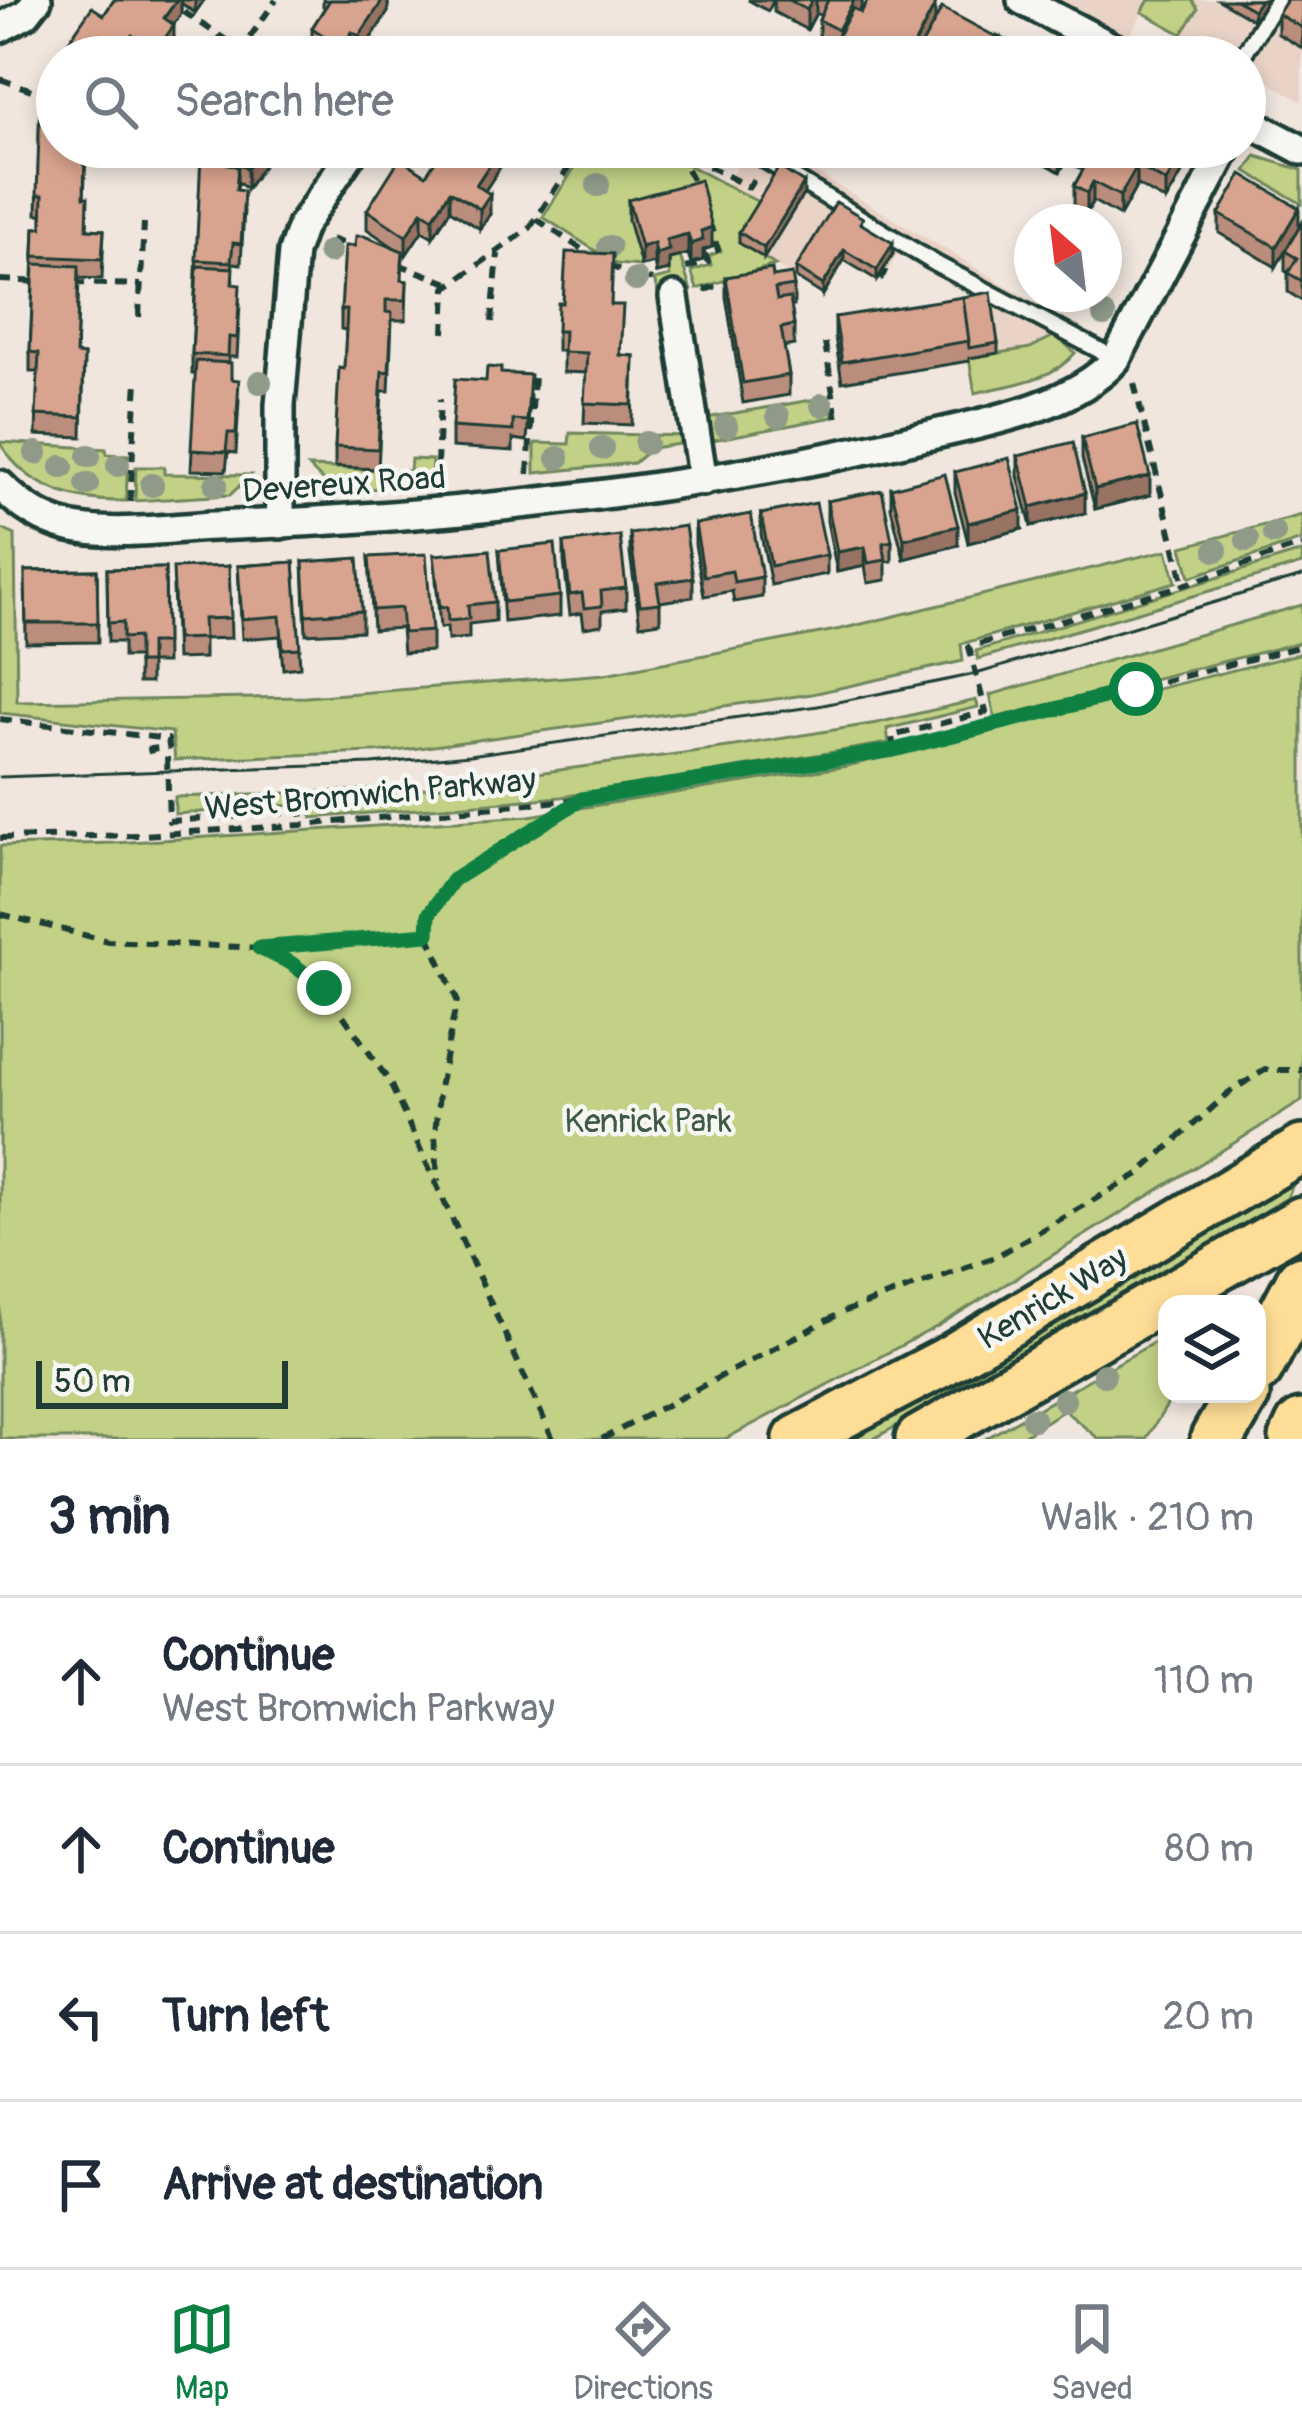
<!DOCTYPE html>
<meta charset="utf-8">
<style>
body{margin:0;font-family:Pangolin,sans-serif;background:#f2f2f3;color:#1f2937}
.controls{position:absolute;right:36px;bottom:36px;display:grid;overflow:hidden;border-radius:24px;box-shadow:0 6px 18px #0003}
.controls button{width:108px;height:108px;display:grid;place-items:center;padding:0;border:0;border-bottom:3px solid #e0e1e3;background:#fff;color:#1f2937;font:60px sans-serif}
.compass{position:absolute;left:1014px;top:204px;width:108px;height:108px;border-radius:50%;background:#fff;box-shadow:0 6px 18px #0003;rotate:332deg}
.scale{position:absolute;left:36px;bottom:30px;width:252px;box-sizing:border-box;padding-left:12px;border:6px solid #1f3d34;border-top:0;font-size:33px;line-height:42px;white-space:nowrap;color:#1f3d34;-webkit-text-stroke:9px #f6f6f2;paint-order:stroke}
.stop{position:absolute;width:36px;height:36px;margin:-27px;border:9px solid #0b8043;border-radius:50%;background:#fff}
.stop.end{background:#0b8043;border-color:#fff;box-shadow:0 3px 12px #0008}
.list{margin:0;padding:0;list-style:none}
h2{display:flex;justify-content:space-between;align-items:center;height:156px;margin:0;padding:0 48px;font-size:51px}
h2 small{font-size:39px;font-weight:400;color:#747a83}
.list li{display:grid;grid-template-columns:78px 1fr auto;gap:36px;align-items:center;box-sizing:border-box;height:168px;padding:0 48px;border-top:3px solid #e0e1e3}
.list b{display:block;font-size:45px;white-space:nowrap}
.list p{margin:0;font-size:39px;white-space:nowrap;color:#747a83}
.list em{font-size:39px;font-style:normal;color:#747a83}
.icon{flex:none;width:66px;height:66px;fill:none;stroke:currentColor;stroke-width:2;stroke-linecap:round;stroke-linejoin:round}
.map{position:relative;flex:none;width:1302px;height:1439px;overflow:hidden}
.search{position:absolute;background:#fff;box-shadow:0 6px 18px #0003;left:36px;right:36px;top:36px;height:132px;display:flex;align-items:center;gap:30px;box-sizing:border-box;padding:0 42px;border-radius:66px;color:#747a83;font-size:45px}
.sheet{height:828px;background:#fff}
nav{display:flex;justify-content:space-around;align-items:center;box-sizing:border-box;height:168px;border-top:3px solid #e0e1e3;background:#fff;font-size:33px;color:#747a83}
nav a{display:grid;justify-items:center;gap:6px}
nav .on{color:#0b8043}
.map>svg:first-child{display:block}
</style>
<div class="map">
<svg width="1302" height="1439" viewBox="0 0 1302 1439">
<rect width="100%" height="100%" fill="#f0e6de"/>
<filter id="ink" filterUnits="userSpaceOnUse"><feTurbulence type="fractalNoise" baseFrequency=".00833" numOctaves="2"/><feDisplacementMap in="SourceGraphic" scale="24" xChannelSelector="R" yChannelSelector="G"/><feConvolveMatrix kernelMatrix="1 2 1 2 8 2 1 2 1" color-interpolation-filters="sRGB"/></filter>
<g filter="url(#ink)">
<g fill="#e9d2c6">
<polygon points="1022,0 1302,0 1302,102 1245,68 1245,57 1223,57 1143,12 1119,52"/>
<polygon points="747,147 773,147 1066,321 1056,335 1030,348 969,358 989,301 901,249 881,282 843,261 823,295 739,243 727,185"/>
</g>
<g fill="#c2d186" stroke="#70875d" stroke-width="3">
<polygon points="1149,0 1192,0 1198,9 1182,34 1142,12"/>
<polygon points="588,147 654,147 762,204 739,242 775,265 697,289 691,271 711,265 709,256 721,251 719,246 712,247 699,200 641,266 616,264 543,217"/>
<polygon points="1256,156 1302,170 1302,204 1246,171"/>
<polygon points="680,256 691,291 659,296 654,280 670,276 666,260"/>
<path d="M1056 335 1075 353C1053 381 1008 385 975 393L969 358 1030 348Z"/>
<polygon points="829,397 833,417 703,442 700,419"/>
<polygon points="570,433 686,436 687,443 652,448 634,463 535,473 535,443 569,444"/>
<path d="M0 442 106 449 107 454 128 455 126 501C77 502 25 489 0 442Z"/>
<polygon points="411,459 432,460 431,484 342,491 328,486 309,467 410,471"/>
<polygon points="136,467 164,467 164,474 251,475 230,495 135,501"/>
<polygon points="1302,515 1302,540 1190,577 1182,547"/>
<polygon points="0,528 15,535 17,702 306,697 605,674 841,629 1167,550 1176,582 961,644 963,661 812,694 397,751 175,760 172,732 0,713"/>
<polygon points="1302,552 1302,564 978,659 976,651"/>
<polygon points="1302,605 1302,642 995,718 990,695"/>
<polygon points="1302,653 1302,1101 938,1326 725,1439 0,1439 0,846 115,843 529,816 847,766"/>
<polygon points="976,700 978,707 887,729 889,743 561,797 312,818 311,808 305,804 175,814 175,797 427,788 735,746 877,723"/>
<polygon points="1302,1165 1287,1198 1062,1335 873,1439 840,1439"/>
<polygon points="1167,1335 1167,1394 1174,1394 1146,1439 1099,1439 1064,1410 1018,1439 985,1439"/>
</g>
<g fill="none" stroke-linecap="round" stroke-linejoin="round">
<g stroke="#1f3d34" stroke-width="22">
<g id="service">
<polyline points="1242,57 1277,0"/>
<polyline points="765,160 936,264 1116,359"/>
</g>
</g>
<g stroke="#1f3d34" stroke-width="36">
<g id="minor">
<polyline points="1022,0 1130,57"/>
<polyline points="0,28 26,14 37,0"/>
<polyline points="1245,120 1302,150"/>
<polyline points="674,297 703,481"/>
<path d="M0 485C19 505 42 520 69 527 115 537 168 528 214 526 451 517 686 492 917 438 979 424 1074 408 1116 359L1227 147"/>
<polyline points="280,524 280,405 293,252 302,226 355,147"/>
</g>
</g>
<g stroke="#1f3d34" stroke-width="54">
<g id="primary">
<polyline points="797,1439 944,1362 1302,1149"/>
<polyline points="919,1439 1302,1220"/>
</g>
</g>
<g stroke="#1f3d34" stroke-width="60">
<g id="motorway">
<polyline points="1257,1367 1302,1282"/>
<polyline points="1217,1439 1243,1394"/>
<polyline points="1296,1439 1302,1426"/>
</g>
</g>
<g stroke="#1f3d34" stroke-width="6" stroke-dasharray="12 9" stroke-linecap="butt">
<polyline points="166,0 241,50 276,0"/>
<polyline points="994,36 1033,57"/>
<polyline points="0,79 57,99"/>
<polyline points="671,147 749,187 755,177"/>
<polyline points="146,155 147,147"/>
<polyline points="687,169 696,187"/>
<polyline points="536,219 592,256"/>
<polyline points="331,239 358,249"/>
<polyline points="398,264 451,284"/>
<polyline points="608,266 652,280"/>
<polyline points="686,268 708,262 705,254 718,250 711,227"/>
<polyline points="0,280 42,282"/>
<polyline points="880,280 890,262"/>
<polyline points="73,283 141,285"/>
<polyline points="704,290 732,282"/>
<polyline points="139,317 144,223"/>
<polyline points="492,322 498,254"/>
<polyline points="444,333 446,288 530,228 582,147"/>
<polyline points="825,343 838,426"/>
<polyline points="1134,383 1184,585"/>
<polyline points="528,474 534,376"/>
<polyline points="436,486 440,399"/>
<polyline points="130,502 137,380"/>
<polyline points="0,719 168,739 169,747 150,749 152,758"/>
<polyline points="894,750 892,736 986,712 969,647 1184,585 1302,545"/>
<polyline points="167,757 169,821 301,812 303,825"/>
<polyline points="0,838 142,835 303,825 582,799 894,750 1302,646"/>
<path d="M0 914 108 941 259 948 428 935C433 872 526 833 575 803"/>
<polyline points="428,935 457,1000 440,1083 435,1134 438,1181"/>
<polyline points="264,950 291,963 324,988 389,1081 553,1439"/>
<polyline points="602,1439 843,1312 995,1257 1137,1175 1231,1091 1265,1070 1302,1070"/>
</g>
<use href="#service" stroke="#f6f6f2" stroke-width="14"/>
<use href="#minor" stroke="#f6f6f2" stroke-width="27"/>
<use href="#primary" stroke="#fedd96" stroke-width="45"/>
<use href="#motorway" stroke="#fedd96" stroke-width="51"/>
<polyline stroke="#1f3d34" stroke-width="3" points="0,777 372,764 470,755 818,706 976,674 1302,576"/>
</g>
<g fill="#8f9a89">
<circle cx="598" cy="185" r="12"/>
<circle cx="609" cy="247" r="12"/>
<circle cx="329" cy="252" r="12"/>
<circle cx="636" cy="280" r="12"/>
<circle cx="1104" cy="315" r="12"/>
<circle cx="260" cy="382" r="12"/>
<circle cx="822" cy="405" r="12"/>
<circle cx="778" cy="416" r="12"/>
<circle cx="726" cy="426" r="12"/>
<circle cx="646" cy="443" r="12"/>
<circle cx="602" cy="448" r="12"/>
<circle cx="36" cy="453" r="12"/>
<circle cx="89" cy="456" r="12"/>
<circle cx="558" cy="458" r="12"/>
<circle cx="118" cy="465" r="12"/>
<circle cx="62" cy="467" r="12"/>
<circle cx="87" cy="484" r="12"/>
<circle cx="152" cy="485" r="12"/>
<circle cx="216" cy="485" r="12"/>
<circle cx="1274" cy="533" r="12"/>
<circle cx="1247" cy="540" r="12"/>
<circle cx="1216" cy="550" r="12"/>
<circle cx="1104" cy="1375" r="12"/>
<circle cx="1064" cy="1400" r="12"/>
<circle cx="1033" cy="1419" r="12"/>
</g>
<g fill="#bb8d7b" stroke="#1f3d34" stroke-width="3">
<polygon points="114,0 204,0 195,13 181,3 181,14 173,24 174,45 166,57 136,57 132,55 104,15"/>
<polygon points="323,0 388,0 388,12 359,56 352,52 348,57 291,57 312,43 312,28 325,7 323,6"/>
<polygon points="748,0 774,0 768,11"/>
<polygon points="774,0 862,0 862,6 859,12 935,20 1000,57 830,57 832,47 819,40 819,20 821,16 816,13 807,30 774,12"/>
<polygon points="1219,0 1266,0 1253,20"/>
<polygon points="1302,0 1302,48 1278,34 1278,14"/>
<polygon points="40,101 57,147 101,147 100,157 86,156 84,197 88,229 104,230 102,279 79,278 76,354 84,355 82,437 36,435 38,372 30,372 30,352 35,228 42,228 42,214 37,214"/>
<polygon points="202,147 269,147 263,156 263,166 247,189 238,182 237,190 244,210 241,264 233,263 232,268 233,284 240,304 237,357 229,357 229,363 231,379 239,400 236,453 228,452 226,471 191,470 196,374 192,374 192,354"/>
<polygon points="1046,147 1189,147 1189,161 1166,201 1137,185 1120,216 1093,201 1087,213 1074,206 1074,186 1083,170 1066,161 1060,172 1046,164"/>
<polygon points="426,175 485,191 490,214 480,229 450,210 433,237 422,231 406,255 403,253 402,280 407,281 406,320 392,320 389,391 382,391 378,469 335,467 335,447 344,369 346,330 341,329 341,310 395,248 367,229 367,210"/>
<polygon points="804,193 764,258 739,243 739,232"/>
<polygon points="628,200 712,247 703,250 703,260 691,263 688,254 669,259 669,270 656,273 654,263 641,266 628,220"/>
<polygon points="1299,208 1276,267 1219,233 1219,214"/>
<polygon points="1302,223 1302,301 1288,292 1288,272 1285,271 1285,251"/>
<polygon points="863,225 893,254 877,280 844,260 823,295 796,278 796,268"/>
<polygon points="726,277 773,277 794,286 794,306 791,306 794,325 794,345 784,347 789,375 789,395 743,403 726,297"/>
<polygon points="563,303 612,305 621,355 634,356 632,425 584,423 586,373 563,372 563,351 557,351 557,331"/>
<polygon points="835,317 998,343 998,353 969,358 969,361 842,382 835,337"/>
<polygon points="501,373 530,395 527,441 513,439 513,451 452,447 452,427 486,381"/>
<polygon points="1082,438 1150,495 1095,509 1082,458"/>
<polygon points="1018,456 1085,513 1031,526 1018,476"/>
<polygon points="955,472 1022,529 968,543 955,492"/>
<polygon points="891,488 958,545 904,559 891,508"/>
<polygon points="827,501 892,541 892,561 886,562 886,580 868,583 865,566 837,572 827,521"/>
<polygon points="761,514 827,555 827,574 771,585 761,534"/>
<polygon points="695,524 762,577 762,597 734,602 732,591 704,596 695,544"/>
<polygon points="630,534 693,578 693,597 660,602 660,622 640,625 630,554"/>
<polygon points="564,543 626,588 626,608 602,611 602,625 584,628 582,613 570,615 564,562"/>
<polygon points="499,550 560,596 560,616 504,622"/>
<polygon points="434,555 495,602 495,621 469,624 469,638 448,640 447,627 440,628"/>
<polygon points="369,557 432,631 432,651 403,653 401,628 373,630"/>
<polygon points="294,562 300,667 283,669 280,636 242,639 238,566"/>
<polygon points="303,562 362,611 362,631 306,634"/>
<polygon points="229,566 231,638 204,639 204,658 176,659 173,587"/>
<polygon points="165,568 166,663 150,663 150,683 138,683 138,657 123,657 123,642 108,642 107,569"/>
<polygon points="97,570 98,642 26,643 25,571"/>
</g>
<g fill="#987364" stroke="#1f3d34" stroke-width="3">
<polygon points="177,0 181,0 181,14 164,38 164,18"/>
<polygon points="195,0 204,0 195,13"/>
<polygon points="382,0 388,0 388,12 359,56 359,36"/>
<polygon points="812,0 816,0 816,13 807,30 807,10"/>
<polygon points="854,0 862,0 862,6 838,50 838,30"/>
<polygon points="1260,0 1266,0 1253,20 1253,10"/>
<polygon points="935,5 935,24 918,57 908,57"/>
<polygon points="174,25 174,45 166,57 156,57 156,51"/>
<polygon points="352,32 352,52 348,57 341,57 341,47"/>
<polygon points="132,35 132,55 131,57 117,57"/>
<polygon points="1000,39 1000,57 992,57 992,52"/>
<polygon points="258,147 269,147 263,156 263,166 247,189 247,169"/>
<polygon points="501,147 513,147 476,205 476,185"/>
<polygon points="1063,147 1066,147 1066,161 1060,172 1060,152"/>
<polygon points="1185,147 1189,147 1189,161 1166,201 1166,182"/>
<polygon points="1137,166 1137,185 1120,216 1120,196"/>
<polygon points="1093,182 1093,201 1087,213 1087,193"/>
<polygon points="804,183 804,193 764,258 764,248"/>
<polygon points="450,191 450,210 433,237 433,218"/>
<polygon points="490,194 490,214 480,229 480,209"/>
<polygon points="1299,208 1299,228 1276,267 1276,247"/>
<polygon points="422,211 422,231 406,255 406,236"/>
<polygon points="712,227 712,247 703,250 703,260 691,263 691,244 701,231"/>
<polygon points="688,234 688,254 669,259 669,270 656,273 656,254 666,240"/>
<polygon points="654,243 654,263 641,266 641,247"/>
<polygon points="893,243 893,254 877,280 877,270"/>
<polygon points="844,250 844,260 823,295 823,285"/>
<polygon points="1150,476 1150,495 1095,509 1095,489"/>
<polygon points="1085,493 1085,513 1031,526 1031,507"/>
<polygon points="1022,510 1022,529 968,543 968,523"/>
<polygon points="958,526 958,545 904,559 904,539"/>
<polygon points="865,547 865,566 837,572 837,552"/>
</g>
<g fill="#d9a48f" stroke="#1f3d34" stroke-width="3">
<polygon points="114,0 177,0 164,18 174,25 156,51 132,35 117,57 58,57 92,7 104,15"/>
<polygon points="330,0 383,0 359,36 352,32 341,47 312,28"/>
<polygon points="789,0 812,0 807,10"/>
<polygon points="828,0 854,0 838,30 819,20"/>
<polygon points="868,0 927,0 935,5 908,57 842,57 830,50 853,8 861,13"/>
<polygon points="1236,0 1260,0 1253,10"/>
<polygon points="1287,0 1302,0 1302,28 1278,14"/>
<polygon points="942,8 1000,39 992,52 999,56 998,57 915,57"/>
<polygon points="304,38 332,57 291,57"/>
<polygon points="511,43 533,57 502,57"/>
<polygon points="1016,48 1032,57 1012,57"/>
<polygon points="47,83 57,86 57,147 85,147 84,197 88,197 87,229 104,230 102,259 34,256 35,228 42,228 43,195 37,195 40,101 46,102"/>
<polygon points="215,147 262,147 247,169"/>
<polygon points="444,147 501,147 476,185 490,194 480,209 450,191 433,218 422,211 406,236 367,210 400,158 426,175"/>
<polygon points="1076,147 1185,147 1166,182 1137,166 1120,196 1093,182 1087,193 1074,186 1091,155"/>
<polygon points="201,155 238,167 236,190 244,191 241,244 233,243 231,262 196,260"/>
<polygon points="779,167 804,183 764,248 739,232"/>
<polygon points="1242,174 1299,208 1276,247 1219,214"/>
<polygon points="700,180 712,227 701,231 703,240 691,244 688,234 680,236 666,240 669,250 656,254 654,243 641,247 628,200"/>
<polygon points="836,202 863,218 860,223 893,243 877,270 844,250 823,285 796,268"/>
<polygon points="1302,223 1302,281 1288,273 1297,258 1285,251"/>
<polygon points="356,236 364,236 403,251 401,280 407,281 406,300 386,300 386,312 392,313 389,372 382,371 378,449 335,447 339,368 344,369 347,310 341,310 345,246 355,246"/>
<polygon points="566,252 613,254 611,305 623,305 620,355 634,356 632,405 584,403 587,353 563,352 564,331 557,331 558,303 563,303"/>
<polygon points="34,264 79,266 76,354 84,355 82,417 36,415 39,353 30,352"/>
<polygon points="197,266 233,268 232,284 240,285 237,338 229,337 228,356 192,354"/>
<polygon points="772,269 773,277 792,274 794,286 775,289 777,300 790,298 794,325 781,328 789,375 743,383 726,277"/>
<polygon points="991,292 998,343 969,348 963,297"/>
<polygon points="963,297 969,341 842,362 835,317"/>
<polygon points="196,361 231,363 231,379 239,380 236,433 228,433 226,452 191,450"/>
<polygon points="487,367 501,368 501,373 530,375 527,421 513,420 513,431 452,427 455,379 486,381"/>
<polygon points="1137,424 1150,476 1095,489 1082,438"/>
<polygon points="1073,442 1085,493 1031,507 1018,456"/>
<polygon points="1009,458 1022,510 968,523 955,472"/>
<polygon points="945,474 958,526 904,539 891,488"/>
<polygon points="882,490 892,541 883,543 886,560 868,563 865,547 837,552 827,501"/>
<polygon points="816,503 827,555 771,566 761,514"/>
<polygon points="751,514 762,577 734,582 732,571 704,576 695,524"/>
<polygon points="685,526 693,578 657,583 660,603 640,605 630,534"/>
<polygon points="620,536 626,588 601,591 602,606 584,608 582,593 570,595 564,543"/>
<polygon points="555,544 560,596 504,602 499,550"/>
<polygon points="490,550 495,602 468,605 469,619 448,621 447,607 440,608 434,555"/>
<polygon points="426,554 432,631 403,633 401,608 373,610 369,557"/>
<polygon points="358,558 362,611 306,615 303,562"/>
<polygon points="294,562 300,648 283,649 280,616 242,619 238,566"/>
<polygon points="229,566 231,618 203,619 204,638 176,639 173,568"/>
<polygon points="165,568 166,643 150,643 150,663 138,663 138,637 123,638 123,622 108,623 107,569"/>
<polygon points="97,570 98,623 26,623 25,571"/>
</g>
</g>
<g fill="none" stroke-linecap="round" stroke-linejoin="round" filter="url(#ink)">
<polyline stroke="#0b8043" stroke-width="15" points="324,988 291,963 259,948 428,934 429,914 453,880 582,799 894,750 1136,689"/>
</g>
<g text-anchor="middle" stroke-width="9" stroke-linejoin="round" paint-order="stroke">
<g font-size="33" fill="#1f3d34" stroke="#f6f6f2">
<text transform="translate(344 483) rotate(-4)" y="12">Devereux Road</text>
<text transform="translate(370 793) rotate(-5)" y="12">West Bromwich Parkway</text>
<text transform="translate(1052 1297) rotate(-31)" y="12">Kenrick Way</text>
</g>
<g font-size="33" fill="#405b44" stroke="#f6f6f2">
<text x="648" y="1132">Kenrick Park</text>
</g>
</g>
</svg>
<div class="controls">
<button><svg class="icon" aria-label="layers" viewBox="0 0 24 24"><path d="M12 4l9 5-9 5-9-5zM3 14l9 5 9-5"/></svg></button>
</div>
<svg class="compass" viewBox="-18 -18 36 36"><path d="M0-13l5 13h-10z" fill="#e53935"/><path d="M0 13l5-13h-10z" fill="#747a83"/></svg>
<div class="scale">50 m</div>
<div class="stop" style="left:1136px;top:689px"></div>
<div class="stop end" style="left:324px;top:988px"></div>
<div class="search"><svg class="icon" aria-label="search" viewBox="0 0 24 24"><circle cx="10" cy="10" r="6"/><path d="M15 15l6 6"/></svg>Search here</div>
</div>
<section class="sheet">
<h2>3 min<small>Walk · 210 m</small></h2>
<ul class="list">
<li><svg class="icon" aria-label="ahead" viewBox="0 0 24 24"><path d="M12 20V5M6 11l6-6 6 6"/></svg><div><b>Continue</b><p>West Bromwich Parkway</p></div><em>110 m</em></li>
<li><svg class="icon" aria-label="ahead" viewBox="0 0 24 24"><path d="M12 20V5M6 11l6-6 6 6"/></svg><div><b>Continue</b></div><em>80 m</em></li>
<li><svg class="icon" aria-label="left" viewBox="0 0 24 24"><path d="M17 20v-9H6M10 6l-5 5 5 5"/></svg><div><b>Turn left</b></div><em>20 m</em></li>
<li><svg class="icon" aria-label="arrive" viewBox="0 0 24 24"><path d="M6 21V4h12l-3 4 3 4H6"/></svg><div><b>Arrive at destination</b></div></li>
</ul>
</section>
<nav>
<a class="on"><svg class="icon" aria-label="map" viewBox="0 0 24 24"><path d="M3 6l6-2 6 2 6-2v14l-6 2-6-2-6 2zM9 4v14M15 6v14"/></svg>Map</a>
<a><svg class="icon" aria-label="directions" viewBox="0 0 24 24"><path d="M12 3l9 9-9 9-9-9zM9 14v-3h6M13 9l2 2-2 2"/></svg>Directions</a>
<a><svg class="icon" aria-label="saved" viewBox="0 0 24 24"><path d="M7 4h10v16l-5-4-5 4z"/></svg>Saved</a>
</nav>
